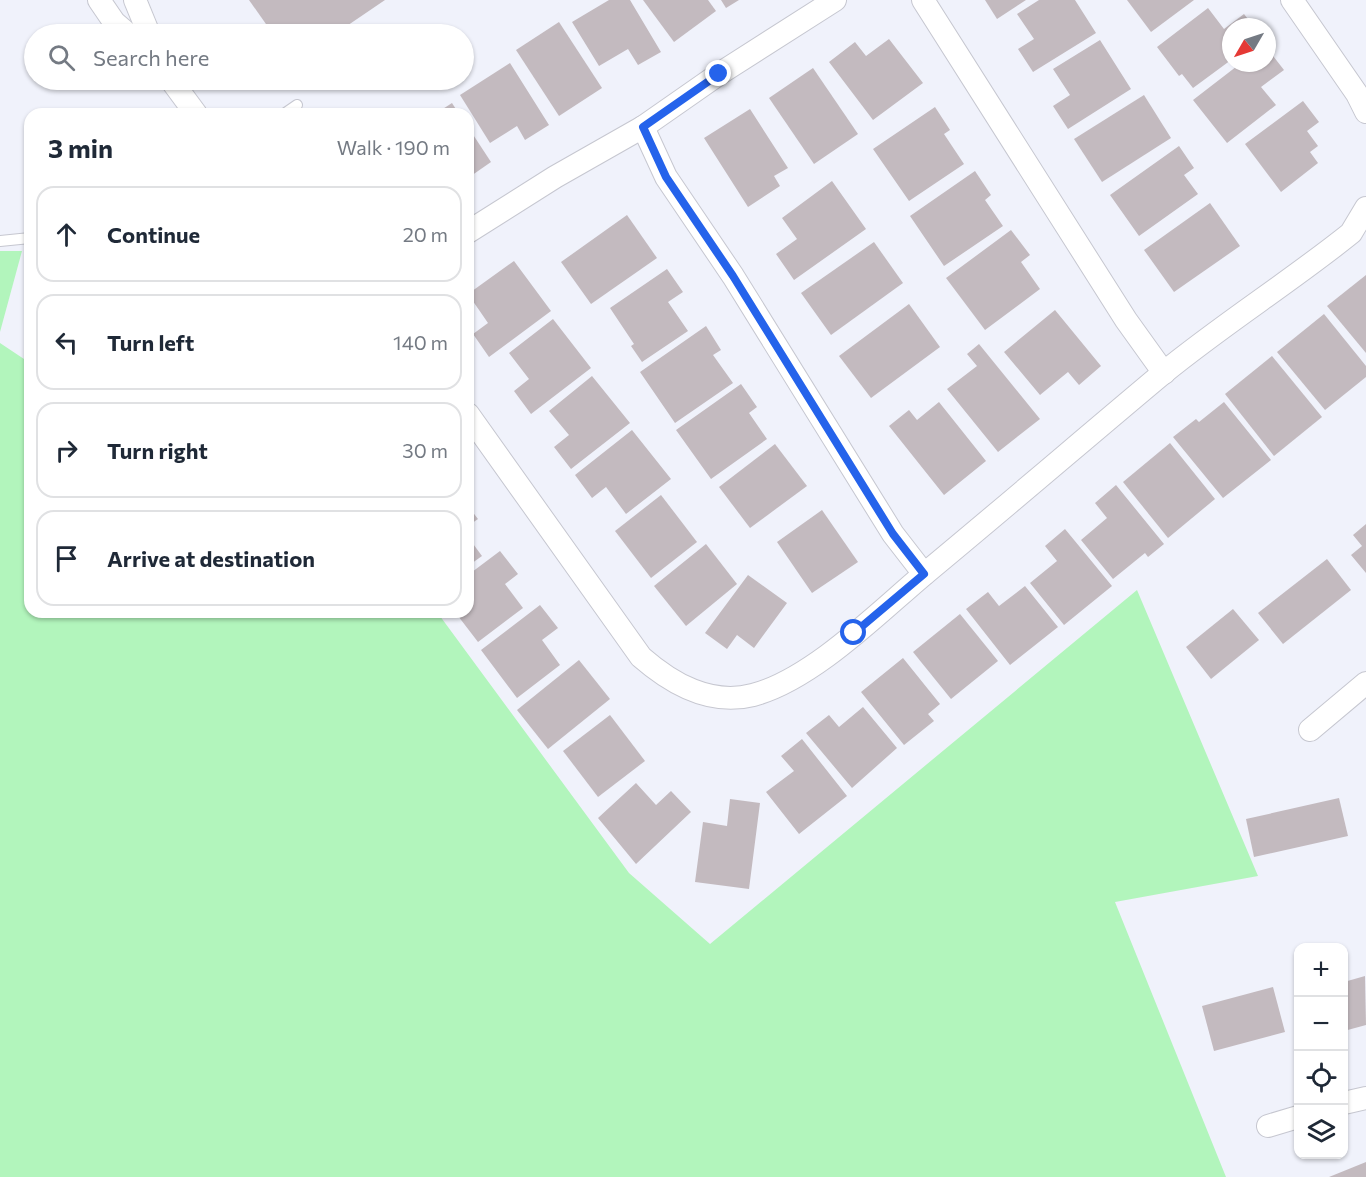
<!DOCTYPE html>
<meta charset="utf-8">
<style>
body{margin:0;font-family:Commissioner,sans-serif;background:#f6f6f7;color:#1f2937}
.controls{position:absolute;right:18px;bottom:18px;display:grid;overflow:hidden;border-radius:12px;box-shadow:0 2px 4px #0004}
.controls button{width:54px;height:54px;display:grid;place-items:center;padding:0;border:0;border-bottom:2px solid #e0e1e3;background:#fff;color:#1f2937;font:30px sans-serif}
.compass{position:absolute;left:1222px;top:18px;width:54px;height:54px;border-radius:50%;background:#fff;box-shadow:0 2px 4px #0004;rotate:231deg}
.stop{position:absolute;width:18px;height:18px;margin:-14px;border:4px solid #2563eb;border-radius:50%;background:#fff}
.stop.end{background:#2563eb;border-color:#fff;box-shadow:0 2px 6px #0008}
.list{margin:0;padding:0;list-style:none}
h2{display:flex;justify-content:space-between;align-items:center;height:78px;margin:0;padding:0 24px;font-size:26px}
h2 small{font-size:20px;font-weight:400;color:#747a83}
.list li{display:grid;grid-template-columns:39px 1fr auto;gap:18px;align-items:center;box-sizing:border-box;height:96px;margin:0 12px 12px;padding:0 12px;border:2px solid #e0e1e3;border-radius:18px}
.list b{display:block;font-size:22px;white-space:nowrap}
.list em{font-size:20px;font-style:normal;color:#747a83}
.icon{flex:none;width:33px;height:33px;fill:none;stroke:currentColor;stroke-width:2;stroke-linecap:round;stroke-linejoin:round}
.map{position:relative;flex:none;width:1366px;height:1177px;overflow:hidden}
.search{position:absolute;background:#fff;box-shadow:0 2px 4px #0004;left:24px;top:24px;width:450px;height:66px;display:flex;align-items:center;gap:15px;box-sizing:border-box;padding:0 21px;border-radius:33px;color:#747a83;font-size:22px}
.panel{position:absolute;background:#fff;box-shadow:0 2px 4px #0004;left:24px;top:108px;width:450px;height:510px;border-radius:18px}
.map>svg:first-child{display:block}
</style>
<div class="map">
<svg width="1366" height="1177" viewBox="0 0 1366 1177">
<rect width="100%" height="100%" fill="#f0f2fb"/>
<g fill="#b2f5bc">
<polygon points="0,251 22,251 0,332"/>
<polygon points="0,343 30,363 30,612 437,612 629,873 710,944 1137,590 1258,876 1115,902 1226,1177 0,1177"/>
</g>
<g fill="#c3babf">
<polygon points="249,0 385,0 335,34 273,34"/>
<polygon points="609,0 630,0 661,52 638,65 628,49 599,66 572,22"/>
<polygon points="643,0 708,0 716,11 674,42"/>
<polygon points="721,0 739,0 726,8"/>
<polygon points="985,0 1026,0 997,19"/>
<polygon points="1039,0 1075,0 1096,33 1033,72 1018,49 1034,39 1017,14"/>
<polygon points="1127,0 1194,0 1151,32"/>
<polygon points="1208,8 1224,29 1244,14 1254,27 1231,27 1231,60 1193,88 1182,74 1179,76 1157,47"/>
<polygon points="559,22 602,88 559,116 516,50"/>
<polygon points="889,39 923,83 873,120 829,62 855,42 866,56"/>
<polygon points="1100,40 1131,89 1068,129 1053,106 1070,95 1053,69"/>
<polygon points="1267,48 1284,70 1261,87 1276,105 1227,143 1193,100 1241,63 1267,63"/>
<polygon points="510,63 549,125 525,140 517,126 490,143 460,95"/>
<polygon points="813,68 858,134 814,164 769,98"/>
<polygon points="1144,95 1171,138 1102,182 1074,139"/>
<polygon points="1303,101 1319,122 1307,131 1318,146 1310,152 1318,163 1281,192 1245,144"/>
<polygon points="452,103 459,114 435,114"/>
<polygon points="935,107 950,130 944,134 964,164 909,201 873,149"/>
<polygon points="750,109 788,168 774,176 780,186 748,207 704,138"/>
<polygon points="468,127 491,162 468,178"/>
<polygon points="1179,146 1194,168 1184,175 1198,194 1139,236 1110,195"/>
<polygon points="975,171 991,195 985,200 1003,226 944,266 910,216"/>
<polygon points="832,181 866,229 794,280 776,254 797,239 782,218"/>
<polygon points="1210,203 1240,246 1174,292 1144,250"/>
<polygon points="627,215 657,258 591,304 561,262"/>
<polygon points="1011,230 1030,255 1021,262 1040,289 985,330 946,278"/>
<polygon points="874,242 903,283 831,335 801,293"/>
<polygon points="514,261 551,311 489,357 473,334 488,323 468,294"/>
<polygon points="667,269 683,292 668,302 688,331 642,362 631,346 634,344 610,308"/>
<polygon points="1366,275 1366,353 1327,306"/>
<polygon points="909,304 940,347 871,398 839,356"/>
<polygon points="1055,310 1101,366 1079,385 1068,372 1040,395 1004,352"/>
<polygon points="1324,314 1366,366 1366,377 1325,410 1277,352"/>
<polygon points="553,319 591,368 531,414 514,391 529,379 509,353"/>
<polygon points="706,326 721,350 713,355 733,383 675,423 640,372"/>
<polygon points="979,344 1040,419 998,452 947,389 977,366 967,354"/>
<polygon points="1272,356 1322,417 1274,456 1225,394"/>
<polygon points="592,376 630,423 571,469 554,447 569,435 549,411"/>
<polygon points="741,384 757,407 749,413 767,439 711,479 676,430"/>
<polygon points="939,402 986,461 944,495 889,426 909,410 917,420"/>
<polygon points="1224,402 1271,460 1223,498 1173,437 1196,419 1199,422"/>
<polygon points="632,430 671,479 626,514 606,487 592,498 575,475"/>
<polygon points="1170,443 1215,499 1168,538 1123,482"/>
<polygon points="775,444 807,486 750,528 719,487"/>
<polygon points="1116,485 1164,544 1148,557 1145,553 1113,579 1081,540 1107,518 1095,503"/>
<polygon points="661,495 697,542 651,578 615,531"/>
<polygon points="468,506 478,519 468,526"/>
<polygon points="822,510 858,562 812,593 777,542"/>
<polygon points="1366,524 1366,573 1351,555 1362,546 1353,535"/>
<polygon points="1065,529 1112,586 1064,625 1030,583 1057,561 1045,546"/>
<polygon points="468,537 482,556 468,566"/>
<polygon points="706,544 737,584 686,626 654,586"/>
<polygon points="500,551 518,574 505,584 523,608 478,642 455,612 468,612 468,575"/>
<polygon points="1327,559 1351,590 1283,644 1258,613"/>
<polygon points="748,575 787,603 754,648 737,635 727,649 705,633"/>
<polygon points="1025,586 1058,627 1010,665 966,609 988,592 999,606"/>
<polygon points="540,605 558,628 542,640 560,665 517,698 481,650"/>
<polygon points="1233,609 1259,640 1211,679 1186,647"/>
<polygon points="960,614 998,661 951,699 913,652"/>
<polygon points="903,658 940,704 928,714 934,721 904,745 861,692"/>
<polygon points="579,660 610,699 548,749 517,710"/>
<polygon points="863,707 897,748 852,788 806,733 829,715 839,727"/>
<polygon points="610,715 645,761 598,797 563,751"/>
<polygon points="802,739 847,796 799,834 766,792 794,771 781,756"/>
<polygon points="636,783 656,805 671,791 691,812 636,864 598,818"/>
<polygon points="1339,798 1348,836 1254,857 1246,819"/>
<polygon points="730,799 760,803 749,889 695,882 703,822 727,826"/>
<polygon points="1365,976 1366,1025 1344,1031 1344,982"/>
<polygon points="1273,987 1285,1032 1214,1051 1202,1006"/>
<polygon points="1366,1162 1366,1177 1329,1177"/>
</g>
<g fill="none" stroke-linecap="round" stroke-linejoin="round">
<g stroke="#c6c7d0" stroke-width="12">
<g id="service">
<polyline points="284,114 297,105"/>
<polyline points="0,241 30,238"/>
</g>
</g>
<g stroke="#c6c7d0" stroke-width="24">
<g id="minor">
<polyline points="99,0 114,22 128,34"/>
<polyline points="135,0 149,34"/>
<polyline points="923,0 1126,320 1164,373"/>
<polyline points="1292,0 1357,94 1366,112"/>
<polyline points="171,80 196,114"/>
<polyline points="643,127 666,177 733,276 893,534 924,574"/>
<polyline points="468,232 555,177 643,127 719,74 835,0"/>
<path d="M468 414 641 657C672 684 710 706 753 695 811 680 876 615 922 576 1003 509 1082 441 1162 374 1223 324 1290 282 1351 233L1366 208"/>
<polyline points="1310,730 1366,683"/>
<polyline points="1344,1103 1366,1098"/>
<polyline points="1268,1126 1298,1117"/>
</g>
</g>
<use href="#service" stroke="#fff" stroke-width="10"/>
<use href="#minor" stroke="#fff" stroke-width="22"/>
</g>
<g fill="none" stroke-linecap="round" stroke-linejoin="round">
<polyline stroke="#2563eb" stroke-width="8" points="719,74 643,127 666,177 733,276 893,534 924,574 854,633"/>
</g>
</svg>
<div class="controls">
<button>+</button>
<button>−</button>
<button><svg class="icon" aria-label="locate" viewBox="0 0 24 24"><circle cx="12" cy="12" r="6"/><path d="M12 2v4M12 18v4M2 12h4M18 12h4"/></svg></button>
<button><svg class="icon" aria-label="layers" viewBox="0 0 24 24"><path d="M12 4l9 5-9 5-9-5zM3 14l9 5 9-5"/></svg></button>
</div>
<svg class="compass" viewBox="-18 -18 36 36"><path d="M0-13l5 13h-10z" fill="#e53935"/><path d="M0 13l5-13h-10z" fill="#747a83"/></svg>
<div class="stop" style="left:854px;top:633px"></div>
<div class="stop end" style="left:719px;top:74px"></div>
<div class="search"><svg class="icon" aria-label="search" viewBox="0 0 24 24"><circle cx="10" cy="10" r="6"/><path d="M15 15l6 6"/></svg>Search here</div>
<section class="panel">
<h2>3 min<small>Walk · 190 m</small></h2>
<ul class="list">
<li><svg class="icon" aria-label="ahead" viewBox="0 0 24 24"><path d="M12 20V5M6 11l6-6 6 6"/></svg><div><b>Continue</b></div><em>20 m</em></li>
<li><svg class="icon" aria-label="left" viewBox="0 0 24 24"><path d="M17 20v-9H6M10 6l-5 5 5 5"/></svg><div><b>Turn left</b></div><em>140 m</em></li>
<li><svg class="icon" aria-label="right" viewBox="0 0 24 24"><path d="M7 20v-9h11M14 6l5 5-5 5"/></svg><div><b>Turn right</b></div><em>30 m</em></li>
<li><svg class="icon" aria-label="arrive" viewBox="0 0 24 24"><path d="M6 21V4h12l-3 4 3 4H6"/></svg><div><b>Arrive at destination</b></div></li>
</ul>
</section>
</div>
